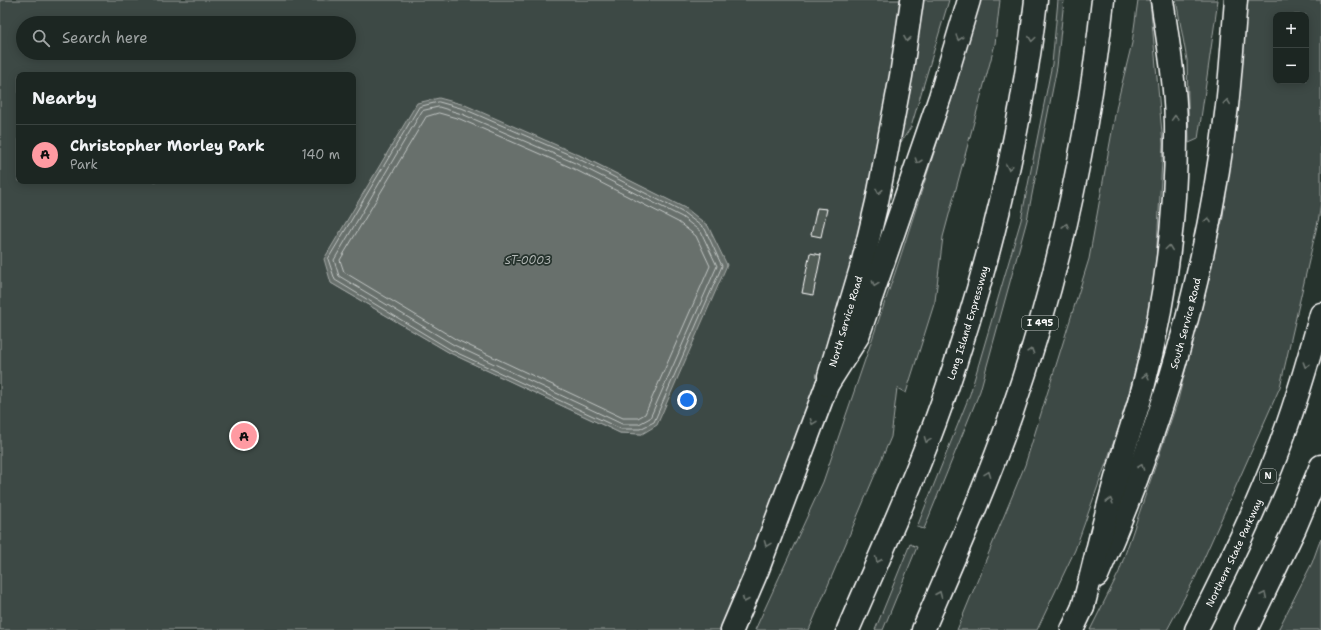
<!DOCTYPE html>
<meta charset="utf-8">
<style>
body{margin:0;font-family:"Shantell Sans",sans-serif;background:#252e2a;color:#f1f3f6}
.controls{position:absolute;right:12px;top:12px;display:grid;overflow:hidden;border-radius:8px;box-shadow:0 2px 10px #0003}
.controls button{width:36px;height:36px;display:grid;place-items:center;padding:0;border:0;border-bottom:1px solid #3a4340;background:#1c2622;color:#f1f3f6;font:20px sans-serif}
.you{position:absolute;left:687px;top:400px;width:14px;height:14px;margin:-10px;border:3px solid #fff;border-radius:50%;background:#1a73e8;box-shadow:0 0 0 6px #1a73e833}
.badge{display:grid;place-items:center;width:26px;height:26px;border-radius:50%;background:#ff9aa2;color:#111;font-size:13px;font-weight:700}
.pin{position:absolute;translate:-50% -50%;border:2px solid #fff;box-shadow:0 1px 4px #0006}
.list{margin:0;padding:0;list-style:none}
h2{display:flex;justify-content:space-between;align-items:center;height:52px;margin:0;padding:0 16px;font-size:17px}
h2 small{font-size:13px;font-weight:400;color:#a0a5a5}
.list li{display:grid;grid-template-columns:26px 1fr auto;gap:12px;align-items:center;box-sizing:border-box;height:60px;padding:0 16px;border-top:1px solid #3a4340}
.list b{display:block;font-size:15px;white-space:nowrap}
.list p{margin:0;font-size:13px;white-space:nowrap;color:#a0a5a5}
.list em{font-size:13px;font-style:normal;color:#a0a5a5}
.icon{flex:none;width:22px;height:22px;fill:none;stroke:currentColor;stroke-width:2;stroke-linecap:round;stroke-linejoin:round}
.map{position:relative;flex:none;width:1321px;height:630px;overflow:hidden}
.search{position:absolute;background:#1c2622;box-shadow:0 2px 10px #0003;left:16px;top:16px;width:340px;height:44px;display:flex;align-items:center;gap:10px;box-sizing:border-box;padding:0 14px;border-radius:22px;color:#a0a5a5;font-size:15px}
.panel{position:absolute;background:#1c2622;box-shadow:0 2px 10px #0003;left:16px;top:72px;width:340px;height:112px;border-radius:8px}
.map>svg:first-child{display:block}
</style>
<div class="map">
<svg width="1321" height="630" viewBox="0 0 1321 630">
<rect width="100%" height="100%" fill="#26332d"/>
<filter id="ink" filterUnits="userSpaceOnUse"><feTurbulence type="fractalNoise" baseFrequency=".025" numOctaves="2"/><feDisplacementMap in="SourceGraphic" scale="8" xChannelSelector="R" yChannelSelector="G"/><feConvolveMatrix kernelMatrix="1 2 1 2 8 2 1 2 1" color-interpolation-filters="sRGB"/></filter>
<g filter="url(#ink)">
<g fill="#3e4944" stroke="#9ea4a2" fill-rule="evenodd">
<path d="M0 0H909L859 267 731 630H0ZM23 23H349V53H23ZM19 75H353V181H19ZM579 155 686 209 708 226 642 434 620 433 450 353 331 283Z"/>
<polygon points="921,0 949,0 911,127 897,148"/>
<polygon points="978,0 1000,0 995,44 943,237 935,301 906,393 897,388 891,437 809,630 755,630 823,482 900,258 958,78"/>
<polygon points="1058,0 1064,0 1057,67 1027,220 980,391 924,529 917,527 970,394 1021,220 1052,64"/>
<polygon points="1138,0 1150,0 1163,144 1154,296 1123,416 1075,550 1037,630 957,630 1025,465 1089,259 1117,104 1132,43"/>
<polygon points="1176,0 1218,0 1198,139 1189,143 1187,60"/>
<path d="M1246 0H1321V201L1319 217 1280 387 1196 576 1167 630H1090L1119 572 1178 400 1223 217ZM1276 15H1306V81H1276Z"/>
<polygon points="1321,538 1321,630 1278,630 1312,563"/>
<polygon points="910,544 917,547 883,630 875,630"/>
</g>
<polygon fill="#67706c" stroke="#a4a9a7" points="439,98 465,105 579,155 687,209 708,226 727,265 657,425 642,434 620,433 450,353 331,283 324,259 417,103"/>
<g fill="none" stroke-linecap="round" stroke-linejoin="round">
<g stroke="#c2c6c4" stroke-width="1">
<polygon points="439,102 464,109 577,158 684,213 705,229 722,266 654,422 640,429 621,429 451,350 335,280 328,259 419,107"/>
<polygon points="439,107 462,114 575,163 682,217 701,232 717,266 650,418 639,424 622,424 454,345 339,276 334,260 422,111"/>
<polygon points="439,113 460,119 572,168 678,222 696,236 710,266 645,414 638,418 623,418 457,340 344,272 340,260 426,117"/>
</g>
</g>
<g fill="#515c57" stroke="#fff">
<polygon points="817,208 827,209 821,237 811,235"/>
<polygon points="810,253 821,255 813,295 802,293"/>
</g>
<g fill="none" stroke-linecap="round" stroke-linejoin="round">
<g stroke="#fff" stroke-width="25">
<g id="secondary">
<path id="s1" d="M829 376 862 265 877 202 901 76 912 0"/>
<path id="s2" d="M1097 576C1163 427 1208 267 1227 106 1231 70 1233 35 1236 0"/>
</g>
</g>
<g stroke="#fff" stroke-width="25">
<g id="primary">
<polyline points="732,630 758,569 827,385"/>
<polyline points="1072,630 1083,607"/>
</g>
</g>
<g stroke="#fff" stroke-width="25">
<g id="highway">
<polyline points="827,385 858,336 940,97 969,0"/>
<path d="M1083 607C1095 561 1105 514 1119 468 1126 441 1136 415 1143 388 1165 303 1177 211 1176 123 1175 82 1168 41 1162 0"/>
<path id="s3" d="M848 630C880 555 915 480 942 403 987 273 1021 137 1036 0"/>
<path d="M923 630C954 558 986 486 1012 412 1058 279 1088 141 1103 0"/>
<path id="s4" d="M1196 630C1225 573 1253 516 1276 456 1294 410 1308 362 1321 314"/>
<polyline points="1246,630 1295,528 1321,466"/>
</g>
</g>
<use href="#secondary" stroke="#26332d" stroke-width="22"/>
<use href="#primary" stroke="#26332d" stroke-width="22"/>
<use href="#highway" stroke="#26332d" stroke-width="22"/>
</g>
<defs><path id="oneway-chevron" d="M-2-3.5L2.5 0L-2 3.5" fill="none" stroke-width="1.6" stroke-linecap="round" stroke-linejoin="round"/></defs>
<g stroke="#727a76">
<use href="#oneway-chevron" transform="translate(959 38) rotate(106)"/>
<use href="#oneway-chevron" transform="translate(907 39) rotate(99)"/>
<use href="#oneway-chevron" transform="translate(1032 39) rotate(98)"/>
<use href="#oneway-chevron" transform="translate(1227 102) rotate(-84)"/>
<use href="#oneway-chevron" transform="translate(1175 118) rotate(-92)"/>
<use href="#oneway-chevron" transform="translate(918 161) rotate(109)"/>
<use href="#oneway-chevron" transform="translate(1009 167) rotate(102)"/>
<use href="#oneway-chevron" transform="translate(879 191) rotate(101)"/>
<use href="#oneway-chevron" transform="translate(1208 220) rotate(-79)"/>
<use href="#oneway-chevron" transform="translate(1066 226) rotate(-76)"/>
<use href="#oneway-chevron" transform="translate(1169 248) rotate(-82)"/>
<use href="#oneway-chevron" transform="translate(875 284) rotate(109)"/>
<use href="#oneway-chevron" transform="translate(1031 351) rotate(-72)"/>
<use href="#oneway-chevron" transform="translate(1306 365) rotate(107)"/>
<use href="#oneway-chevron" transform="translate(1146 376) rotate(-77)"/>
<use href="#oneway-chevron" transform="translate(813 422) rotate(111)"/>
<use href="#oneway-chevron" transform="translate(927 440) rotate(111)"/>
<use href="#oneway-chevron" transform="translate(1141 467) rotate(-70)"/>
<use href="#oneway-chevron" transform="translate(988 474) rotate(-69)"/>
<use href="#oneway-chevron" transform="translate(1110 501) rotate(-76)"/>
<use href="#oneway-chevron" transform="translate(767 544) rotate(111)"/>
<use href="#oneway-chevron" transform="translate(878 560) rotate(113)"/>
<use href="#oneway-chevron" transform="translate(939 594) rotate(-67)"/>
<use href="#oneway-chevron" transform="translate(1264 595) rotate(-64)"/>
<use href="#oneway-chevron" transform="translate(745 600) rotate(113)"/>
</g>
</g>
<g text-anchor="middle" stroke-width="3.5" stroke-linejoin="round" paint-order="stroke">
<g fill="#26332d" stroke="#bec2c0" stroke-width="1">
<rect x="1022" y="316" width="36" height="14" rx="3"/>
<rect x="1260" y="469" width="16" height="14" rx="3"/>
</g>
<g font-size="9" font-weight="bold" fill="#fff">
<text x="1040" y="326">I 495</text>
<text x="1268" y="479">N</text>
</g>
<g font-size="10" fill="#fff" stroke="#26332d">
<text dy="4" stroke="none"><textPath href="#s1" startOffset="57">North Service Road</textPath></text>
<text dy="4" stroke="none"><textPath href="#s3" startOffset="330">Long Island Expressway</textPath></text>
<text dy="4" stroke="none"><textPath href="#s2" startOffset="268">South Service Road</textPath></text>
<text dy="4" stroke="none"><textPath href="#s4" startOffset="86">Northern State Parkway</textPath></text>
</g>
<g font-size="11" font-style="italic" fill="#b3b8b6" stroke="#26332d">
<text x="528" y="264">ST-0003</text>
</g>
</g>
</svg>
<div class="controls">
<button>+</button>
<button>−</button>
</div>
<div class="you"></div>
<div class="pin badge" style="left:244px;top:436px">A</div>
<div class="search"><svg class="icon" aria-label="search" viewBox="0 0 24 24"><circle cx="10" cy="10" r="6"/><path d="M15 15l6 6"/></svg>Search here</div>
<section class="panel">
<h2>Nearby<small></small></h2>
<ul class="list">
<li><span class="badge">A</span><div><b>Christopher Morley Park</b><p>Park</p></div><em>140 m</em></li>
</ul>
</section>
</div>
